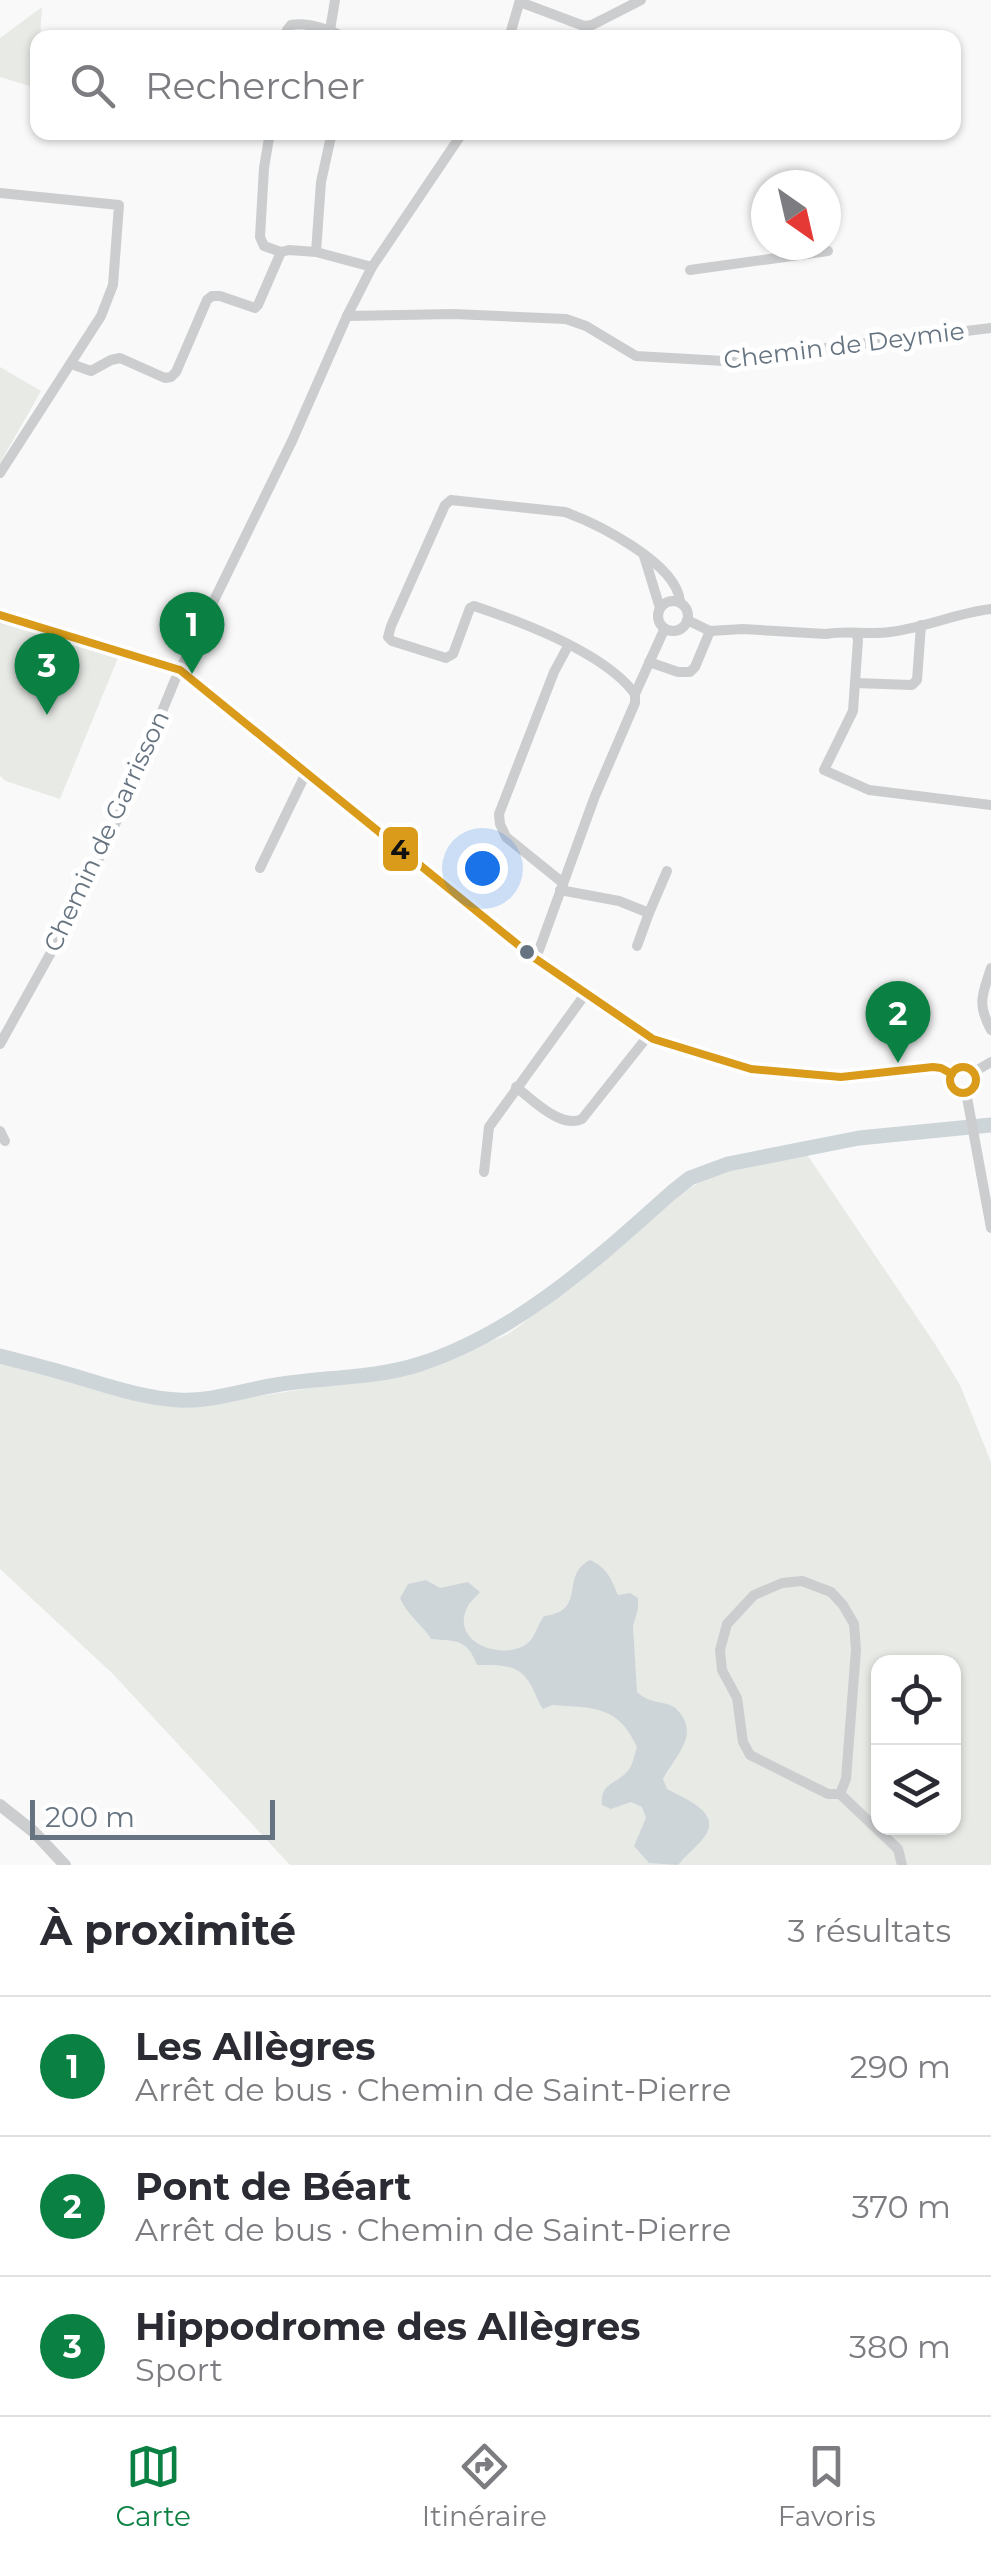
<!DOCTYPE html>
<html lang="fr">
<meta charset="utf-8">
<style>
body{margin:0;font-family:Montserrat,sans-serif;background:#f2f2f3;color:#2b2b33}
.controls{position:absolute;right:30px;bottom:30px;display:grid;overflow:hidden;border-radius:20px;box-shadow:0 2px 8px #0004}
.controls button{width:90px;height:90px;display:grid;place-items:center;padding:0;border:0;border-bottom:2px solid #e1e1e2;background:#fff;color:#2b2b33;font:50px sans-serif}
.compass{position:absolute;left:751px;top:170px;width:90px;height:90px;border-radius:50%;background:#fff;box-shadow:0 2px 8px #0004;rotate:146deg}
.scale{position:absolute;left:30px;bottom:25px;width:245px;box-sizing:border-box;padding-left:10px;border:5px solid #667481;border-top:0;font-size:28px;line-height:35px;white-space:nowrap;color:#667481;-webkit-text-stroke:8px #fff;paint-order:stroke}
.you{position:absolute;left:482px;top:868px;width:35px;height:35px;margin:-25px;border:8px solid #fff;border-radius:50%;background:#1a73e8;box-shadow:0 0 0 15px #1a73e833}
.badge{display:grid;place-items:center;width:65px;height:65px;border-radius:50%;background:#0b8043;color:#fff;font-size:32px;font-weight:700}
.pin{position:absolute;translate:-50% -82px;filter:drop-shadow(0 2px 5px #0008)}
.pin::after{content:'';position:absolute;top:52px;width:35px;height:30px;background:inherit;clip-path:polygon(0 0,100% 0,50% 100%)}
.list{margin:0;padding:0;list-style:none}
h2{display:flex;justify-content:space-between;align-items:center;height:130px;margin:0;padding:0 40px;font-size:42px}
h2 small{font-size:32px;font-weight:400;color:#7c7c81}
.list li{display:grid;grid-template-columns:65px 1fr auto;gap:30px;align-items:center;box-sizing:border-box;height:140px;padding:0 40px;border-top:2px solid #e1e1e2}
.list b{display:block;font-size:38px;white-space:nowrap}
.list p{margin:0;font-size:32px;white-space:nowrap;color:#7c7c81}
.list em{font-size:32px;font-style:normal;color:#7c7c81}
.icon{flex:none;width:55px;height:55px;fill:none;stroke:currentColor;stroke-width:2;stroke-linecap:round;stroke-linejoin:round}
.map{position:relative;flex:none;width:991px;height:1865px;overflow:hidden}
.search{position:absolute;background:#fff;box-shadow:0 2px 8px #0004;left:30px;right:30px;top:30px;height:110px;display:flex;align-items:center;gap:25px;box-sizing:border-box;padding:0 35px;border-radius:20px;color:#7c7c81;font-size:38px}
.sheet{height:550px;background:#fff}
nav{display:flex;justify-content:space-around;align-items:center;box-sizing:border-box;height:140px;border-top:2px solid #e1e1e2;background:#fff;font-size:28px;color:#7c7c81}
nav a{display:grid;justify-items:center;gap:5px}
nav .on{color:#0b8043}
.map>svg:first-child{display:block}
</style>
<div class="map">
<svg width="991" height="1865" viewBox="0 0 991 1865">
<rect width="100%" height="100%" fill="#f9f9f9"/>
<g fill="#e8eae6" fill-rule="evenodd">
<polygon points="42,7 40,37 38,38 33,87 0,77 0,38"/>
<polygon points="0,367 41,391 0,463"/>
<polygon points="0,619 120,653 60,799 6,781 0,776"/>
<path d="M806 1153 935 1344 960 1385 991 1462V1865H290L113 1674 0 1569V1361L163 1406 239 1399 423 1371 508 1334 577 1284 668 1202 716 1172ZM878 1662H954V1828H878Z"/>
</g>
<path fill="#ced5d8" d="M590 1560C607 1568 611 1578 618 1595L630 1593 638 1598V1609L633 1626 637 1692C647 1701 655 1701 667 1704 673 1706 675 1707 680 1713 699 1736 674 1758 663 1779L667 1789C687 1800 725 1813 702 1840 694 1849 685 1856 678 1865L649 1863 634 1846 646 1818 642 1807 631 1802 611 1809 602 1805C600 1784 614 1785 627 1772 633 1765 634 1756 637 1747 618 1705 594 1708 552 1705L543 1709C536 1699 534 1687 526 1678 515 1663 494 1665 477 1665 467 1639 457 1641 431 1639 422 1624 406 1614 400 1598L408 1584 426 1580 440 1588 468 1582 480 1592C477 1596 472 1600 469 1604 446 1643 505 1662 528 1643 535 1637 538 1624 544 1616 588 1611 559 1576 590 1560Z"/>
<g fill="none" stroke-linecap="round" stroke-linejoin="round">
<path stroke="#ced5d8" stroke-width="15" d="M0 1356C22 1362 45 1367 67 1374 103 1384 140 1398 178 1400 211 1402 244 1390 276 1385 323 1377 374 1379 420 1364 518 1332 596 1260 671 1193L690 1178 728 1164 859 1138 991 1125"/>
<g stroke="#cccdce" stroke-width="10">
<polyline points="520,2 584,26 592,25 641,0"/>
<polyline points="330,30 335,0"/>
<path d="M285 38 287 30 291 25C308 22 331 30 346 38"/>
<polyline points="509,38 520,0"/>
<polyline points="270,132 264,168 260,237 264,246 281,252 289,250 316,252 372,267"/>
<polyline points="0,193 119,205 113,285 101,316 0,473"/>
<polyline points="316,252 321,182 332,132"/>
<polyline points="690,270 828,251"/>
<polyline points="347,316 454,314 566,319 586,326 636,356 741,362 786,353 991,328"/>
<polyline points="71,364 91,371 111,360 120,358 165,378 171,377 176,372 207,300 212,296 220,296 255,308 258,305 281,252"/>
<polyline points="644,556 660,608"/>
<circle cx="673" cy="616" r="15"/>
<polyline points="0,615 180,670 533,957 653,1039 751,1069 841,1077 933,1067 941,1068 952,1074"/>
<path d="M687 620 710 631 743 629 826 634C847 630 869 635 890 632 924 628 957 613 991 609"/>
<polyline points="856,633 858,640 853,711 824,770 869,790 991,805"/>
<polyline points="649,662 678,672 690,672 695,667 710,631"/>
<polyline points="855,683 912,685 917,680 921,625"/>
<polyline points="635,694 664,630"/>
<polyline points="260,868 306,773"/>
<polyline points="563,883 506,837 500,824 499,814 554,672 568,646"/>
<polyline points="560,890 619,901 649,913 667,871"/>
<polyline points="637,946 649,913"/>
<path d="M533 957 539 950 595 796 635 703V694C605 653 522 622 474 606L470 608 453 654 446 658 392 641 388 637 391 626 445 505 451 500 565 512C598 524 676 563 680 601"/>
<path d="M991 968C982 995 977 1004 991 1030"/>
<polyline points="0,1044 73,913 117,820 175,680 292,441 347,316 372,267 463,132"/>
<circle cx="963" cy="1080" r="13"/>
<polyline points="974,1072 991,1062"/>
<path d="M516 1087C533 1100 561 1129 582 1119L648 1036"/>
<polyline points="966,1092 991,1228"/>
<polyline points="0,1131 5,1141"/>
<polyline points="484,1172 489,1127 586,993"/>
<polyline points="840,1794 846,1779 856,1650 854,1624 843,1605 831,1592 802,1581 782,1583 754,1595 727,1624 720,1650 722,1670 737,1698 743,1742 750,1755 828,1794 840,1794 898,1849 902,1865"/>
</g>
<polyline stroke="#cccdce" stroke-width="12" points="0,1805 34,1832 65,1865"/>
<g stroke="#fff" stroke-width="15">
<g id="bus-1">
<polyline points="0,615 180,670 533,957 653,1039 751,1069 841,1077 933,1067 941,1068 952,1074"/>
<circle cx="963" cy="1080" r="13"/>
</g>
</g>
<use href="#bus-1" stroke="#da9b1a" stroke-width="8"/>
</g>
<circle fill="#667481" stroke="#fff" stroke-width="4" cx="527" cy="952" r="9"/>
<g text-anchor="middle" stroke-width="10" stroke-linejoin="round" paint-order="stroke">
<g font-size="25" fill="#667481" stroke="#fff">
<text transform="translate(844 345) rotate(-7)" y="9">Chemin de Deymie</text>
<text transform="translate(106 831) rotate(-65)" y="9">Chemin de Garrisson</text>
</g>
</g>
<rect stroke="#fff" stroke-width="4" x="381" y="825" width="39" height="48" rx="10" fill="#da9b1a"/>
<g font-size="28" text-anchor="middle" font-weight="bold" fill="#111">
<text x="400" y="859">4</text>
</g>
</svg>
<div class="controls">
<button><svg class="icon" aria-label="locate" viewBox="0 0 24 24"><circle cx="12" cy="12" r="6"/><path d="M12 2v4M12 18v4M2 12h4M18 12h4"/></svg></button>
<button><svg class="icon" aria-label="layers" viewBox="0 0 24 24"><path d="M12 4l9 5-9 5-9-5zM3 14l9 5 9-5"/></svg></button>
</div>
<svg class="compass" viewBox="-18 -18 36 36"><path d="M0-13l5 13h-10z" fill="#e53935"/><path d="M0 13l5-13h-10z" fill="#7c7c81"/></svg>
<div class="scale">200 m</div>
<div class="you"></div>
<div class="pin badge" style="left:192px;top:674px">1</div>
<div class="pin badge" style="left:898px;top:1063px">2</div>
<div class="pin badge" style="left:47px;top:715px">3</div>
<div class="search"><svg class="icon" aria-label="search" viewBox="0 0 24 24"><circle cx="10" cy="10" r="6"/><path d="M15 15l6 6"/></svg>Rechercher</div>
</div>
<section class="sheet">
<h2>À proximité<small>3 résultats</small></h2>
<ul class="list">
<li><span class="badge">1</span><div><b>Les Allègres</b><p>Arrêt de bus · Chemin de Saint-Pierre</p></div><em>290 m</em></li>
<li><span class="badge">2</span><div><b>Pont de Béart</b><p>Arrêt de bus · Chemin de Saint-Pierre</p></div><em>370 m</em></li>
<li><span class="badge">3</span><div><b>Hippodrome des Allègres</b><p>Sport</p></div><em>380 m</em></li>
</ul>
</section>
<nav>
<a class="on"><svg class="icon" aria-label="map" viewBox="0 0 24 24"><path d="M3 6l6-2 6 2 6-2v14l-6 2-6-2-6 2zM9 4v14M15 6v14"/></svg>Carte</a>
<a><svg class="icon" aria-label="directions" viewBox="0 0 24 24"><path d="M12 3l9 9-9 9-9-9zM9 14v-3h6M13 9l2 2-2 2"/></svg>Itinéraire</a>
<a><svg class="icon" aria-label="saved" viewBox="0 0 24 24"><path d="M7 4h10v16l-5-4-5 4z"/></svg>Favoris</a>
</nav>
